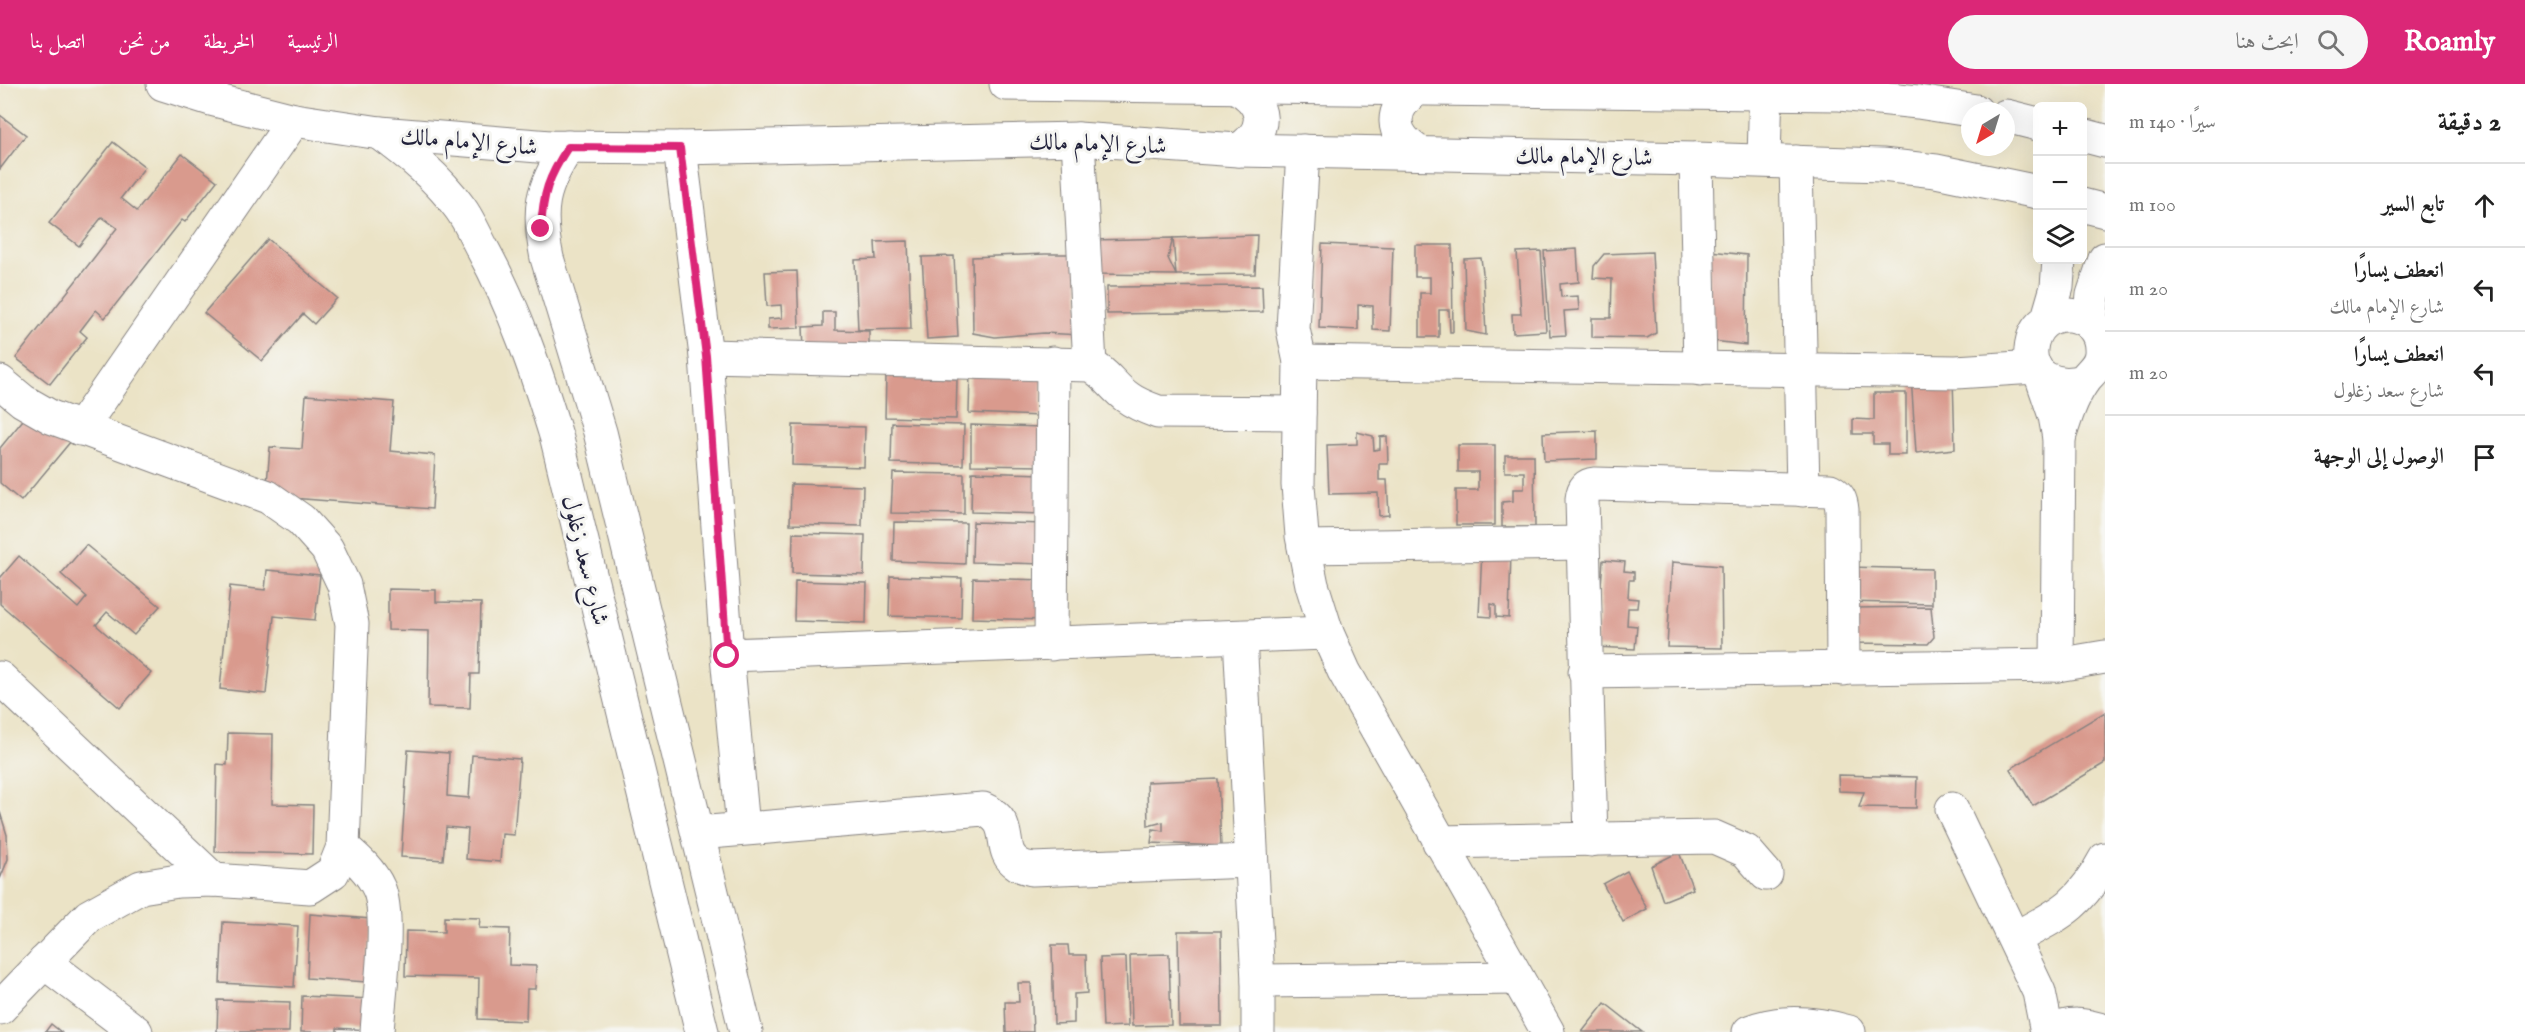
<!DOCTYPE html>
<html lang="ar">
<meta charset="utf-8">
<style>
body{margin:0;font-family:"IM FELL English",Amiri,serif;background:#f6f6f6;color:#222;direction:rtl}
.controls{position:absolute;right:18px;top:18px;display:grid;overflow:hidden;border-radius:9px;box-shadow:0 6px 24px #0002}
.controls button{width:54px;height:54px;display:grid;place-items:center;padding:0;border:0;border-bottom:2px solid #e0e0e0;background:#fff;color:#222;font:30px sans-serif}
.compass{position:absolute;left:1961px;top:18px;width:54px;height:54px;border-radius:50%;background:#fff;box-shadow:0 6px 24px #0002;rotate:218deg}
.stop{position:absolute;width:18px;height:18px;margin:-14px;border:4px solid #db2777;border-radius:50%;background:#fff}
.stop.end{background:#db2777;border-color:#fff;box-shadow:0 2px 6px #0008}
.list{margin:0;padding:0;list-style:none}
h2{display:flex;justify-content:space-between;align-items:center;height:78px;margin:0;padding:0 24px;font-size:26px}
h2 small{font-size:20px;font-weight:400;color:#767676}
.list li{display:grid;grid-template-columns:39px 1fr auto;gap:18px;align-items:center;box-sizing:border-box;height:84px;padding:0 24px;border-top:2px solid #e0e0e0}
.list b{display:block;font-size:22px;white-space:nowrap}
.list p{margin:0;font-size:20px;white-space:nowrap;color:#767676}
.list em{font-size:20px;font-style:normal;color:#767676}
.icon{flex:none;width:33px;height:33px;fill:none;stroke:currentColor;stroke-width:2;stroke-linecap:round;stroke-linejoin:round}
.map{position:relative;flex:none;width:2105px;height:948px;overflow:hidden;direction:ltr}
header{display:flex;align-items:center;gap:36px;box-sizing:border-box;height:84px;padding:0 30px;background:#db2777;color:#fff}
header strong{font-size:28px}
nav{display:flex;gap:33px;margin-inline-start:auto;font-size:21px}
.search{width:420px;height:54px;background:#f6f6f6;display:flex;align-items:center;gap:15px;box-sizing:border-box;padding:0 21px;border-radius:33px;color:#767676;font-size:22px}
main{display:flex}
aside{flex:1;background:#fff}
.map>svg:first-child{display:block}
</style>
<header>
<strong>Roamly</strong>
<div class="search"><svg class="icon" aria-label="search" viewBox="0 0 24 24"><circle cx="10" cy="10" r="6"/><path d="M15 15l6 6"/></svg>ابحث هنا</div>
<nav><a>الرئيسية</a><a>الخريطة</a><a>من نحن</a><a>اتصل بنا</a></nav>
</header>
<main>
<aside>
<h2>2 دقيقة<small>سيرًا · 140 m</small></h2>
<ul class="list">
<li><svg class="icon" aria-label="ahead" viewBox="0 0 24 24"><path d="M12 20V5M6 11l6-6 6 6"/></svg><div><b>تابع السير</b></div><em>100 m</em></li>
<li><svg class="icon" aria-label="left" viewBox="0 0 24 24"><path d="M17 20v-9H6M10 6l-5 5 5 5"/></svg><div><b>انعطف يسارًا</b><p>شارع الإمام مالك</p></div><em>20 m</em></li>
<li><svg class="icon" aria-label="left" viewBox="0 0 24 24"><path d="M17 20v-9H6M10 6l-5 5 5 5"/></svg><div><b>انعطف يسارًا</b><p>شارع سعد زغلول</p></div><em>20 m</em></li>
<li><svg class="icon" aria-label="arrive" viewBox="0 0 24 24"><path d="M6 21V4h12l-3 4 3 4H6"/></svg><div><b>الوصول إلى الوجهة</b></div></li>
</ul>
</aside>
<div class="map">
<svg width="2105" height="948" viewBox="0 0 2105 948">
<rect width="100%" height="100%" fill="#f6f6f2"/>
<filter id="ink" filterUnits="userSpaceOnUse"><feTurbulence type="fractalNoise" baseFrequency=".0167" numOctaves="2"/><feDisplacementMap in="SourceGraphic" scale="12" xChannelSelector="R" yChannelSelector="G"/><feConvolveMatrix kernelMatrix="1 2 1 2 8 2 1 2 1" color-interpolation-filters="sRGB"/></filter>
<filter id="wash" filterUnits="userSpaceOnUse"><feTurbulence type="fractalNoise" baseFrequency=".008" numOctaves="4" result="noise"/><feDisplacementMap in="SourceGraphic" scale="24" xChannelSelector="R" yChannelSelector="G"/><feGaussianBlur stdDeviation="1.35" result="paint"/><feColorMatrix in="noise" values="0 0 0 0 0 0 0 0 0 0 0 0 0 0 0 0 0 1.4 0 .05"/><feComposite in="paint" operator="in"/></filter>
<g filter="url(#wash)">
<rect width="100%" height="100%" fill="#ebe3c6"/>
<g id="blocks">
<g fill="#d99a8d">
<polygon points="0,31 26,51 0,85"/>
<polygon points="113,58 145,83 121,114 137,127 182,70 217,97 185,138 182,136 105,234 96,226 80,247 87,253 50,300 16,274 117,144 102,133 79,162 49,139"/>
<polygon points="1257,151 1255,190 1176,191 1173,154"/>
<polygon points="1173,154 1168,174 1176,191 1093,190 1092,156"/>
<polygon points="268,155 337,214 314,240 303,230 262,277 204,229"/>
<polygon points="908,157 911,245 858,246 855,176 876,175 875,158"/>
<polygon points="1322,160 1393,163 1390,247 1373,246 1373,222 1358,221 1358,246 1319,244"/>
<polygon points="1415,161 1452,161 1453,248 1450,248 1449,226 1439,226 1439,253 1420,253 1420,209 1430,209 1430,193 1415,193"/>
<polygon points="1577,165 1579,198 1560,200 1561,213 1578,212 1579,226 1564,227 1566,251 1550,252 1544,167"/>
<polygon points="1541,167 1546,247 1513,249 1512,230 1521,230 1517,168"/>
<polygon points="1710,167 1747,171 1746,261 1705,256"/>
<polygon points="1652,168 1656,249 1647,254 1592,253 1592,234 1611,234 1612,195 1593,194 1594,182 1604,170"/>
<polygon points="1045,170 1077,170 1080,251 1044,249 995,253 973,249 972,173"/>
<polygon points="954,172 958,253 927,255 922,173"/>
<polygon points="1481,174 1483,189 1486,251 1466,247 1464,175"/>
<polygon points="797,187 799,244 768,245 768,235 782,234 781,221 767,222 765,188"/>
<polygon points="1262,202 1263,228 1107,230 1107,203"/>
<polygon points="823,228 835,228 835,246 869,247 869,271 804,265 803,243 823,242"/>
<polygon points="970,289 1042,291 1041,332 969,329"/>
<polygon points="886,292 957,295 956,335 885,333"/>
<polygon points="1911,292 1953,293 1955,365 1916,369"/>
<polygon points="1874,309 1906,309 1906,371 1888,371 1888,360 1873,360 1873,350 1853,350 1853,335 1874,336"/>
<polygon points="306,311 394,318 390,367 435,371 432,425 266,412 270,363 302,365"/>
<polygon points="32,325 71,357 21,417 0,399 0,364"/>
<polygon points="892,339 964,341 963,381 891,379"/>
<polygon points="793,341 865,343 864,383 792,381"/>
<polygon points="971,341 1043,343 1042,382 971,381"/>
<polygon points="1597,347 1597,375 1544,377 1543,349"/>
<polygon points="1357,348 1373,352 1374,366 1380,365 1380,353 1387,352 1388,380 1379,380 1379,396 1387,396 1389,431 1379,432 1378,409 1329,410 1327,361 1357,360"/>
<polygon points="1458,361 1495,361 1495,441 1456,441 1456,406 1478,406 1478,388 1458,388"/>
<polygon points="1505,371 1534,371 1535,443 1502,443 1502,418 1513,417 1513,405 1524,405 1524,388 1505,388"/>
<polygon points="972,388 1044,390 1043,430 971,428"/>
<polygon points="893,389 964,390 964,430 891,429"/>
<polygon points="791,400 863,402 862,442 790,440"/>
<polygon points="894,438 966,439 965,480 893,477"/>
<polygon points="973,438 1045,440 1044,480 972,478"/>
<polygon points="793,449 865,451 864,491 792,489"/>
<polygon points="86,461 160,522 134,551 107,528 96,541 151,589 120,624 0,520 0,494 19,472 78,524 87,513 61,490"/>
<polygon points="1482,466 1511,468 1509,534 1496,533 1496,521 1491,520 1491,533 1479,532"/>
<polygon points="1603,476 1625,478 1624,487 1634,488 1634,496 1629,496 1628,514 1638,515 1637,524 1628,524 1627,541 1637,542 1635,565 1596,563"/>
<polygon points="1672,478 1721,482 1722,564 1667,563"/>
<polygon points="1848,483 1932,485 1932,520 1848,518"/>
<polygon points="267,486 320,491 315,536 274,532 266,610 220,605 230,502 265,506"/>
<polygon points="890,492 962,494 961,534 889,532"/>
<polygon points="973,494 1045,496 1044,536 972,534"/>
<polygon points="795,497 867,499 866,539 794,537"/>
<polygon points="388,505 436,506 436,518 481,519 479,590 471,590 470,624 428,623 429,547 388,546"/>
<polygon points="1931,523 1934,553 1928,560 1850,559 1851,524"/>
<polygon points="2105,628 2105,679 2033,722 2010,685"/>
<polygon points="228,649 273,650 272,720 313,721 312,770 215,768 217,680 227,681"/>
<polygon points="408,666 449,669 447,712 469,714 472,671 520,675 514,751 502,750 500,778 466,775 468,745 446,743 443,776 401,773"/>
<polygon points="1838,691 1917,693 1916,724 1859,723 1864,708 1839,707"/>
<polygon points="1218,695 1221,762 1151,759 1153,745 1163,747 1163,738 1148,742 1147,698"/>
<polygon points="0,728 7,751 8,775 0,795"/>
<polygon points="1679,768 1693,805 1663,817 1651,782"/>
<polygon points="1627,787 1647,825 1623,838 1603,800"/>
<polygon points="310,830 371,835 367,898 307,894"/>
<polygon points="444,833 480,834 479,844 510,845 509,881 536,882 535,905 527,905 526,937 478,935 479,894 405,892 406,847 444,848"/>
<polygon points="223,838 298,842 294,903 220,899"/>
<polygon points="1178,847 1221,847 1222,942 1179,942"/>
<polygon points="1052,861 1068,861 1069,871 1086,871 1087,909 1074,910 1074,939 1054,940"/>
<polygon points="1169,870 1171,941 1132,942 1130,871"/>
<polygon points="1126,873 1128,942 1103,943 1100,874"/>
<polygon points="1018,899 1031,899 1033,948 1006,948 1005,918 1019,918"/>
<polygon points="302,912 371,915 369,946 337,944 337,948 301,948"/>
<polygon points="218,916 290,918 289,948 217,948"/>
<polygon points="1605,919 1642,948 1582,948"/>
<polygon points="51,940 61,948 45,948"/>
</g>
</g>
</g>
<g filter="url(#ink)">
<use href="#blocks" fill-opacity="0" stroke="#868280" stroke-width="1.5"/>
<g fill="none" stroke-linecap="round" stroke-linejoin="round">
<g stroke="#868280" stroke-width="35">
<g id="minor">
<polyline points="1078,55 1090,281"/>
<polyline points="680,64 706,272 727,571 743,744"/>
<polyline points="1303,67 1293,245 1300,278 1298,401 1302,452 1312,501 1327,549 1344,587 1548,948"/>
<polyline points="1696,75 1700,285"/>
<polyline points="1764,76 1766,0"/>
<polyline points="1796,78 1803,406"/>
<polyline points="2048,234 2057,203 2059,176"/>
<polyline points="2090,240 2093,211 2105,175"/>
<path d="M706 272 1090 281C1106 289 1113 303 1127 313 1136 320 1147 324 1158 328L1299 329"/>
<polyline points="1300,278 1956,288 2035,283"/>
<polyline points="2041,291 2055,332 2059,354 2057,581"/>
<polyline points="0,298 23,317 51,333 268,413 301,436 327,465 344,501 352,540 343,763 333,788 310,803 214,796 178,797 141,803 89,832 0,924"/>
<polyline points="80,345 294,36"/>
<path d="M2059 354C2065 335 2071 315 2082 299 2089 288 2100 283 2101 269 2104 222 2035 216 2031 265 2028 295 2059 304 2083 297"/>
<polyline points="1304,463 1582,459"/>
<polyline points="1240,553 1258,897 1258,948"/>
<polyline points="1051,560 1053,279"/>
<polyline points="727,571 1327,549"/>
<polyline points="1585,588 2057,581 2105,573"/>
<polyline points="0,594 214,796"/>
<polyline points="1952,725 2039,908 2047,948"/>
<path d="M698 749 983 725C1017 739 995 766 1018 780 1022 783 1028 784 1032 785L1251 777"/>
<path d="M1591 756 1582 415C1583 406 1585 401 1595 400L1830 406C1839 411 1841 416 1842 426L1843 585"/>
<polyline points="1439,758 1714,753 1746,767 1766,790"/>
<path d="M343 763C357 775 371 787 379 805 391 834 379 914 377 948"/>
<path d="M2015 854C2060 830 2080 822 2105 775"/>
<polyline points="44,878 136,948"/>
<polyline points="1258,897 1517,894"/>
<path d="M1749 948C1780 935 1817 939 1849 948"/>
<path d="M2050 948C2070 938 2084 940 2105 947"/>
</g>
</g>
<g stroke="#868280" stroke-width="35">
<g id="tertiary">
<polyline points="163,0 211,15 294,36 380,49 550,63 680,64 1078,55 1238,66 1696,75 1882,81 1936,87 2038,108"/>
<polyline points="1006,0 1840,10 1918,18 1976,27"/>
<path d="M1236 3C1267 20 1269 47 1238 66"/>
<path d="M1416 5C1389 26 1389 49 1418 68"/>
<polyline points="2006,32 2038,40"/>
<path d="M380 49C410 71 438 94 460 124 469 136 475 151 482 164 515 224 537 289 557 355L702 948"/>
<polyline points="2082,51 2105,57"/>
<path d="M568 63C541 104 537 126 547 174L600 348 746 948"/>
<polyline points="2082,121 2105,127"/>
</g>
</g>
<use href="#minor" stroke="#fff" stroke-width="33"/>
<use href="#tertiary" stroke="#fff" stroke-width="33"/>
</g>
</g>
<g fill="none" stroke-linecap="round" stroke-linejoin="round" filter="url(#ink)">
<path stroke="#db2777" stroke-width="8" d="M541 145C543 109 548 94 568 63L680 64 706 272 727 572"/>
</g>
<g text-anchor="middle" stroke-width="6" stroke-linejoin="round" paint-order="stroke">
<g font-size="24" fill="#22223b" stroke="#f6f6f2">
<text transform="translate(469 57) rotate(5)" y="8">شارع الإمام مالك</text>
<text transform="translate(1098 59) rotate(2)" y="8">شارع الإمام مالك</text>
<text transform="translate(1584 72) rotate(1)" y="8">شارع الإمام مالك</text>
<text transform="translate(586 476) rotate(76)" y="8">شارع سعد زغلول</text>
</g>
</g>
</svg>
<div class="controls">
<button>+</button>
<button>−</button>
<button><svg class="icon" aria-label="layers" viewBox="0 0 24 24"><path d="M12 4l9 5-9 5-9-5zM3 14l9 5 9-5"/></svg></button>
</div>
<svg class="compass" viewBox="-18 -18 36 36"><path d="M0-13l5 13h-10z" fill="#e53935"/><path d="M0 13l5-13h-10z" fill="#767676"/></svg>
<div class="stop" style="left:727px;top:572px"></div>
<div class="stop end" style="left:541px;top:145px"></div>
</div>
</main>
